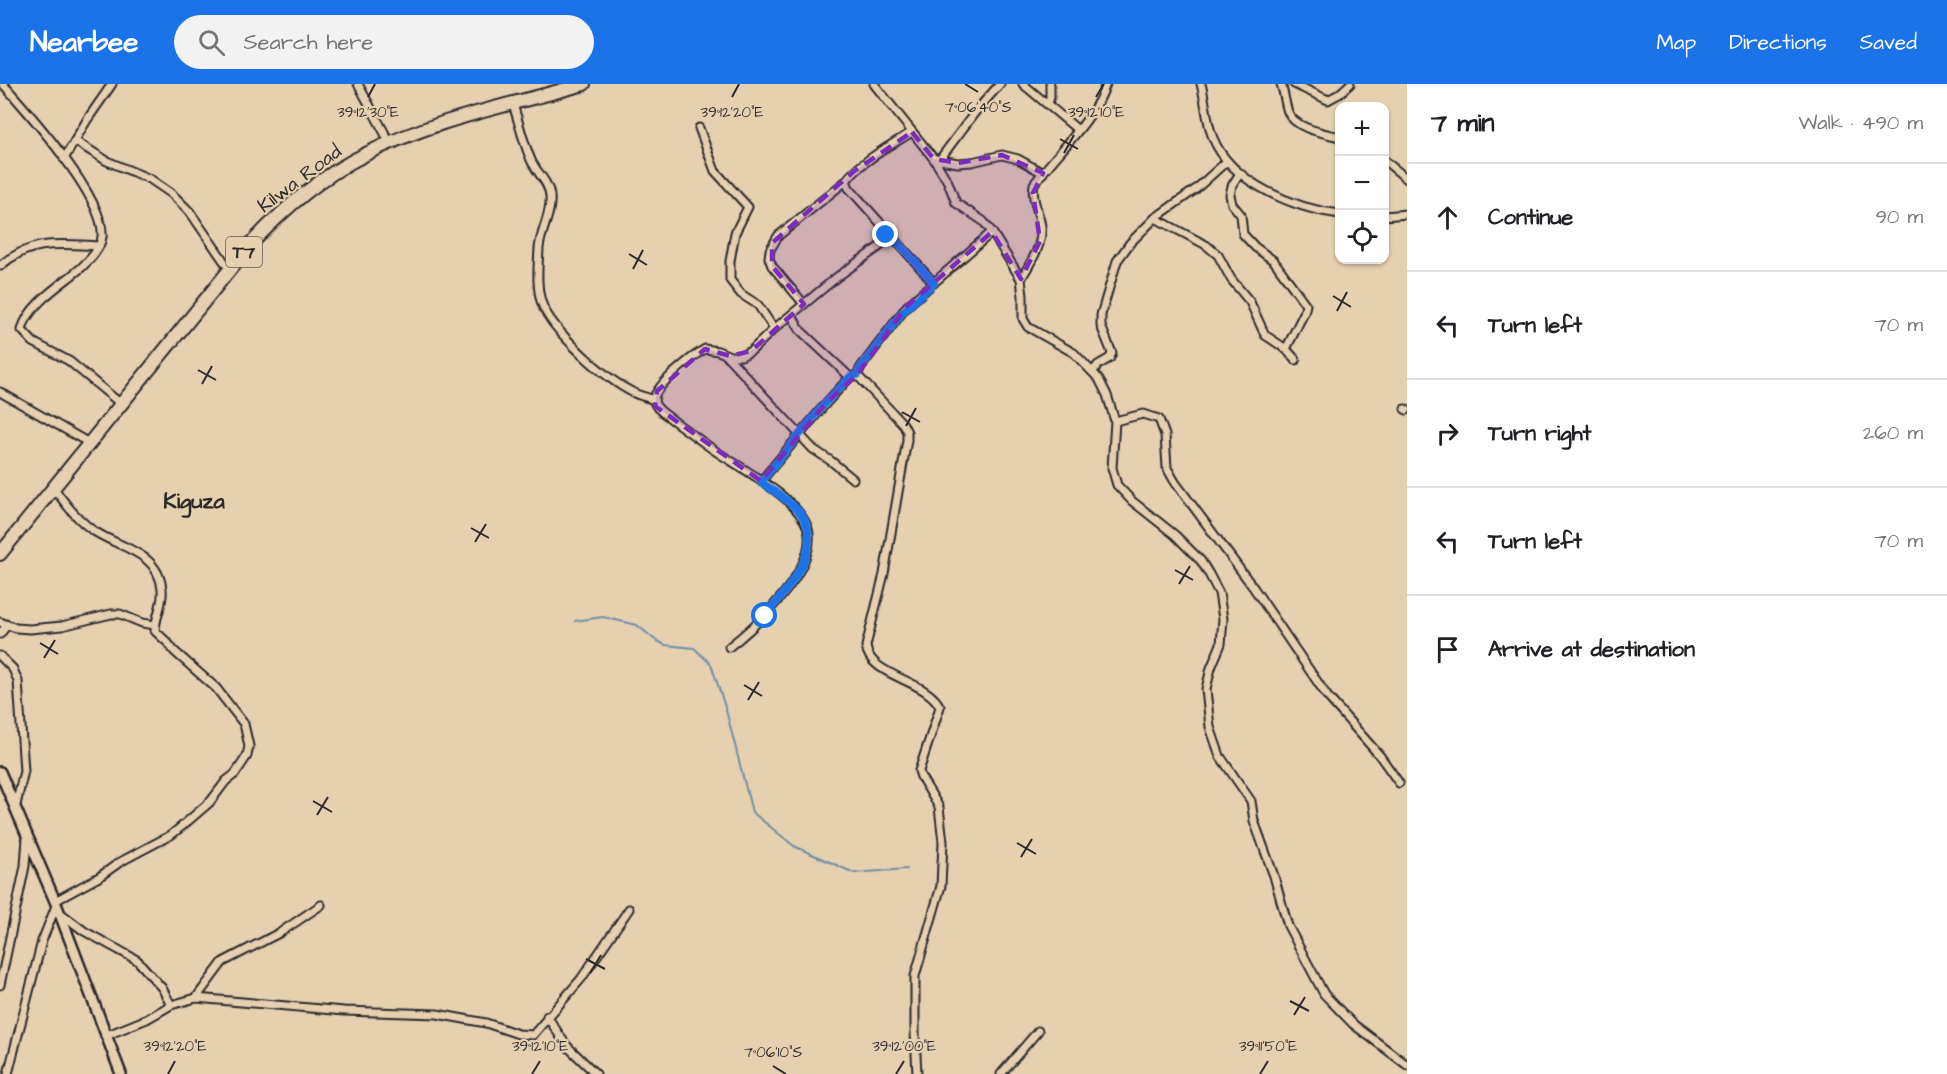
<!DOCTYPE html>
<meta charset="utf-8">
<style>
body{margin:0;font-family:"Architects Daughter",sans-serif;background:#f2f2f2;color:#202124}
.controls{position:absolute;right:18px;top:18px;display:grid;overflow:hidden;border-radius:12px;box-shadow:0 2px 4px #0004}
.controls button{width:54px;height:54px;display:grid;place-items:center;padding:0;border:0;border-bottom:2px solid #e0e0e0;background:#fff;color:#202124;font:30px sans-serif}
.stop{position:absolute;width:18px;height:18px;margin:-14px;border:4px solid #1a73e8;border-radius:50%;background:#fff}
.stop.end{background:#1a73e8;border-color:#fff;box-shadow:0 2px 6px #0008}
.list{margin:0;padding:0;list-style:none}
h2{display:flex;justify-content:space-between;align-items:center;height:78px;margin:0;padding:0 24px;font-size:26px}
h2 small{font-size:20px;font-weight:400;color:#757577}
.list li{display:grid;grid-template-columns:39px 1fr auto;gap:18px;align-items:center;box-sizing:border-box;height:108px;padding:0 24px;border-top:2px solid #e0e0e0}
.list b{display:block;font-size:22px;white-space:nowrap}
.list em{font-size:20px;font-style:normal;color:#757577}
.icon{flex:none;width:33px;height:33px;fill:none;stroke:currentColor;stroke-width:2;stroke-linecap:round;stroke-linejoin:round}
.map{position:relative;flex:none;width:1407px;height:990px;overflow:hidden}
header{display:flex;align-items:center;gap:36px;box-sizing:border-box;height:84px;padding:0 30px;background:#1a73e8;color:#fff}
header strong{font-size:28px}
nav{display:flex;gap:33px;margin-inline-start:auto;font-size:21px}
.search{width:420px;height:54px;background:#f2f2f2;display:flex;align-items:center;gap:15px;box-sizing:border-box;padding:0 21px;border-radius:33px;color:#757577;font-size:22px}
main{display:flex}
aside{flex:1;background:#fff}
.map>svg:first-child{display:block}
</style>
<header>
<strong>Nearbee</strong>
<div class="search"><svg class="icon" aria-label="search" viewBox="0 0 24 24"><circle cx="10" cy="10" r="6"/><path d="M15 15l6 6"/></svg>Search here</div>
<nav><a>Map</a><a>Directions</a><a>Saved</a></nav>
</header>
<main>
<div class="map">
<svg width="1407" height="990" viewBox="0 0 1407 990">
<rect width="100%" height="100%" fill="#e5d0af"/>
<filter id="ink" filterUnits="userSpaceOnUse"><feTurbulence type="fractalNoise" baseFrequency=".0167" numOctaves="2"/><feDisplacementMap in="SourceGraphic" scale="12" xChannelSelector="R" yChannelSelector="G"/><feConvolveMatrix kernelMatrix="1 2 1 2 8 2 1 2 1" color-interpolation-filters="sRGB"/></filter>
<g filter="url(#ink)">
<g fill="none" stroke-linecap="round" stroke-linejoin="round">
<polyline stroke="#6f90a8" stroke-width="2" points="575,537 603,533 637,541 654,555 665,561 694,564 711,580 726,626 752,728 794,762 854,789 907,785"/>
<g stroke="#2b2b2b" stroke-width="11">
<g id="street">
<path d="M3 0C29 29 106 115 102 153 100 168 82 184 71 192 54 205 27 224 22 246L33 258 69 277 121 320"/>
<polyline points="358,0 390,59"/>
<polyline points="874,0 934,75 948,98 956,119 983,137 992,148 1021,195 1023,212 1023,235 1028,243 1074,269 1099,295 1107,311 1115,337 1112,384 1117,401 1132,417 1175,451 1201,477 1209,490 1219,509 1223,535 1221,560 1211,584 1206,605 1210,643 1220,672 1251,717 1254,737 1274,792 1288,842 1324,910 1353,940 1407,981"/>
<polyline points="1023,0 1078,46"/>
<path d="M1201 0C1206 18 1206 37 1213 54 1231 99 1296 125 1340 130"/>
<path d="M1281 0C1284 9 1285 19 1288 28 1295 45 1324 49 1340 53"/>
<polyline points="1294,0 1328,16 1339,10 1350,0"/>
<path d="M513 20C519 39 523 58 531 76 536 88 549 98 550 112 552 130 540 148 539 165 538 182 536 204 542 220 552 247 606 295 632 308 639 312 647 313 654 316"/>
<polyline points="1048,20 1050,13 1050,0"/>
<polyline points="699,44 715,87 748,123 735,149 730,177 730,196 741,210 758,221 774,245"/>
<path d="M912 48C894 59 857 80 846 97L849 104 934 199"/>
<polyline points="75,57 107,77 150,95 172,110 190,128 230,186"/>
<polyline points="64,75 87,36 112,0"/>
<polyline points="934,75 958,79 972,78 1002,71 1018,75 1043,89"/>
<polyline points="940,75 976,27 1000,0"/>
<polyline points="1384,76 1407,95"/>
<polyline points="1240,89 1232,102 1230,111 1232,120 1241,131 1243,150 1255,163 1274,177 1306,221 1304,229 1286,265"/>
<polyline points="1384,132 1407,130"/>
<polyline points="1155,134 1206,161 1218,171 1231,195 1250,218 1265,251 1286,265 1296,276"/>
<path d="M0 182C31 155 60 160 99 162"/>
<path d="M1021 195C1030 179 1043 162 1041 142 1039 128 1031 115 1034 100 1055 71 1095 35 1106 0"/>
<polyline points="804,220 772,182 769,174 770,166 778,152 846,97"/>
<polyline points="792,231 800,246 850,293"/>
<polyline points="726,271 813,365 831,377 853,395"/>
<polyline points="1093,287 1098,281 1110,274 1112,269 1101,242 1101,231 1117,177 1130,159 1155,134 1196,105 1227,77"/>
<path d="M857 291 903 340 907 348V356L884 490 866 562C869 593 927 595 940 623L919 687 921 693 939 723 943 758 941 802 915 892V950L917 990"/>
<polyline points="0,308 89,359"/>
<polyline points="1405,325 1407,326"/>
<polyline points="1115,337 1143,330 1159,335 1165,351 1167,384 1175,398 1253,503 1327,612 1380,672 1399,699"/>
<polyline points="761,397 827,318 850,293 857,291 861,283 907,222 992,148"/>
<path d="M53 403C64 418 75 433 91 445 117 464 158 466 162 505 164 519 155 533 155 547L168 559 174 567 216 604 244 640 249 662 247 672 235 690 226 697 210 718 181 743 171 751 120 778 99 793 55 817"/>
<polyline points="0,538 16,544 30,545 62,542 111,530 120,530 142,539 155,541"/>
<polyline points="0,550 7,541"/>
<path d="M729 563C757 541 813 489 809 450 806 418 739 383 714 366 697 354 679 341 662 328 659 325 654 322 654 316 654 302 693 272 705 265L718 267 730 272H741L751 267 774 245 837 193 879 163 885 156 887 146"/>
<polyline points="0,572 13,585 18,597 24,687 16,721"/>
<polyline points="59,828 84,847 137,876 162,904 171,921"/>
<polyline points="0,901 25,782 27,754"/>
<polyline points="196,914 223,878 281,848 321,821"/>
<polyline points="547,932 566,961 596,990"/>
<polyline points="105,952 147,935 171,921 196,914 344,927 437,930 486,939 518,950 533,951 581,895 629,825"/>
<polyline points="8,990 42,857 56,822"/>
<polyline points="1001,990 1038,947"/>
</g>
</g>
<g stroke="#2b2b2b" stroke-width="14">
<polyline id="secondary" points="0,688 55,817 121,990"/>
</g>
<g stroke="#2b2b2b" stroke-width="16">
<path id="highway" d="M0 470 248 163C282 126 321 92 366 70 434 35 512 21 584 0"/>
</g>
<use href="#street" stroke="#e5d0af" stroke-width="7"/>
<use href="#secondary" stroke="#e5d0af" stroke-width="9"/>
<use href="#highway" stroke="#e5d0af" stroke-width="12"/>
</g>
</g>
<g fill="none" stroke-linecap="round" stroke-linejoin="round" filter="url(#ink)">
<path stroke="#1a73e8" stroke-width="8" d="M765 532C786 506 826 465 801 430 791 417 774 408 761 398L826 318 850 293 857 291 861 283 902 229 934 199 887 146 886 151"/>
</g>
<path fill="#7b2cbf" fill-opacity="0.2" stroke="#7b2cbf" stroke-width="4.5" stroke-dasharray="12 8" stroke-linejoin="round" d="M912 48 934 75 958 79 1002 71 1043 89 1033 109 1040 157 1021 195 992 148 907 222 857 291 827 318 761 397 655 322 657 307 705 265 730 272 751 267 804 220 772 182V159L853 88Z"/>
<path fill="none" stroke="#2b2b2b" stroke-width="2" d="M965 0 978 8M368 13 375 0M732 13 739 0M1096 13 1104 0M1060 55 1078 65M1064 69 1074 51M629 170 647 181M633 185 643 166M1333 212 1351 223M1337 227 1347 208M198 286 216 296M202 300 212 282M902 328 920 338M906 342 916 324M471 444 489 454M475 458 486 440M1175 486 1193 496M1179 500 1190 482M40 559 58 570M44 574 55 556M744 601 762 612M748 616 759 598M313 717 332 728M317 731 328 713M1017 759 1036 770M1021 773 1032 755M586 875 605 885M590 889 601 871M1290 917 1309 927M1294 931 1305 913M773 982 786 990M168 990 175 977M532 990 540 977M896 990 904 977M1260 990 1268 977"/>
<g text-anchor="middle" stroke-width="4.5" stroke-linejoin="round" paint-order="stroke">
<rect fill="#e5d0af" stroke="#635c53" stroke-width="1.5" x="226" y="153" width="36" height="30" rx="4.5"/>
<g font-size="18" font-weight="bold" fill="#2b2b2b">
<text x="244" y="174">T7</text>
</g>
<g font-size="20" fill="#2b2b2b" stroke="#e5d0af">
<text transform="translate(299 94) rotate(-37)" y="7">Kilwa Road</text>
</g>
<g font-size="22" font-weight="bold" fill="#2b2b2b" stroke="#e5d0af">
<text x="194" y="424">Kiguza</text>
</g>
</g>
<g font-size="15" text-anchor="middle" fill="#2b2b2b" stroke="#e5d0af" stroke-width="4.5" stroke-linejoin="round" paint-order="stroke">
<text x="978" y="28">7°06'40"S</text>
<text x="368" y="33">39°12'30"E</text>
<text x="732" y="33">39°12'20"E</text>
<text x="1096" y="33">39°12'10"E</text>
<text x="175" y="967">39°12'20"E</text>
<text x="540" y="967">39°12'10"E</text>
<text x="904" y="967">39°12'00"E</text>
<text x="1268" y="967">39°11'50"E</text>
<text x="773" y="973">7°06'10"S</text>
</g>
</svg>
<div class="controls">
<button>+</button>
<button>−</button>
<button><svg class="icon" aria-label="locate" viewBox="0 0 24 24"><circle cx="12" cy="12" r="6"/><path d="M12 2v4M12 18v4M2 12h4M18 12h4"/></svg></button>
</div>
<div class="stop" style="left:765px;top:532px"></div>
<div class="stop end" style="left:886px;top:151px"></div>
</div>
<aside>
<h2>7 min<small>Walk · 490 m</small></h2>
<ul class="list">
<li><svg class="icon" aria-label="ahead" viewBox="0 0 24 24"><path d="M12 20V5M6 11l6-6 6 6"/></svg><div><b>Continue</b></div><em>90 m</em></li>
<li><svg class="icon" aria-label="left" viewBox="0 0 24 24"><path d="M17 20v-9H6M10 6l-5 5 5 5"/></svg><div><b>Turn left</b></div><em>70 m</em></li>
<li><svg class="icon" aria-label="right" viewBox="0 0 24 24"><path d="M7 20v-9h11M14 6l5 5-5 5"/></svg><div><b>Turn right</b></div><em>260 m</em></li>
<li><svg class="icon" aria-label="left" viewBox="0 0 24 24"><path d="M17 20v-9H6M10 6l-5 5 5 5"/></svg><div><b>Turn left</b></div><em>70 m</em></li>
<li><svg class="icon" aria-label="arrive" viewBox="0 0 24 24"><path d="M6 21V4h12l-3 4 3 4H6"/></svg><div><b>Arrive at destination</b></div></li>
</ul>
</aside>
</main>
